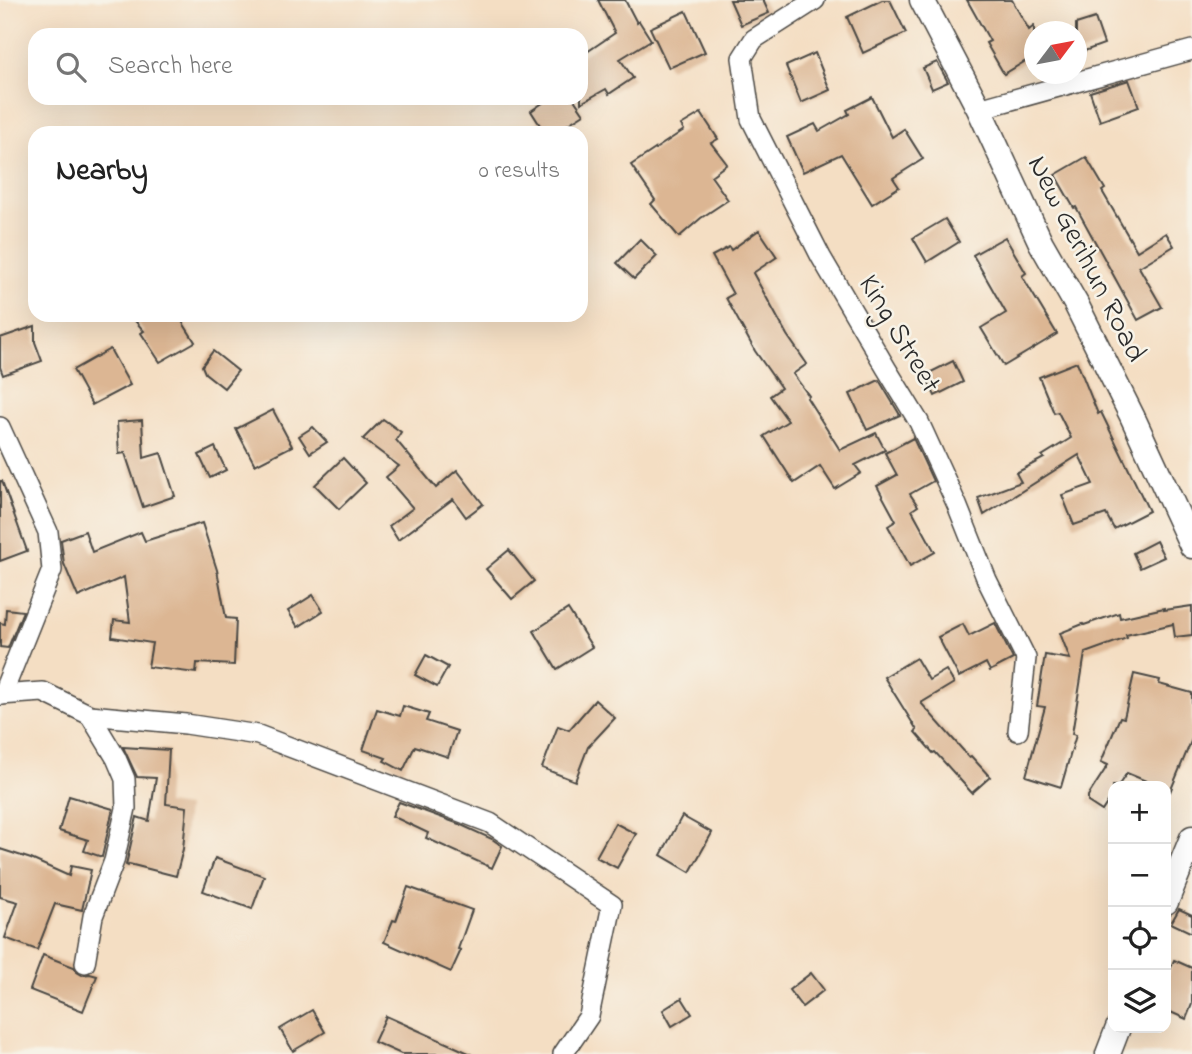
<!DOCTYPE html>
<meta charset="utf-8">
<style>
body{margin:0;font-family:"Indie Flower",sans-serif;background:#f6f6f6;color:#222}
.controls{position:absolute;right:21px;bottom:21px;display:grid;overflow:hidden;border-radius:14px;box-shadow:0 7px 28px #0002}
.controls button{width:63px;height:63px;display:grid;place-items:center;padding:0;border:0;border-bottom:2px solid #e0e0e0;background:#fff;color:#222;font:35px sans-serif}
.compass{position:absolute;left:1024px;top:21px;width:63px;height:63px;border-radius:50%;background:#fff;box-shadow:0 7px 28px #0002;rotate:58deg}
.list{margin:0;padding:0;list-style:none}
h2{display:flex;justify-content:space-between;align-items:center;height:91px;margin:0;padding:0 28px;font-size:30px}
h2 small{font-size:23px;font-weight:400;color:#767676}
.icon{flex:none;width:38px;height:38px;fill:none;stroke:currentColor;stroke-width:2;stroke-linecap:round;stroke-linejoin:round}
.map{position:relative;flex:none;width:1192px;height:1054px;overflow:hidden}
.search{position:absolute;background:#fff;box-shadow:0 7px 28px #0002;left:28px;top:28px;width:560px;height:77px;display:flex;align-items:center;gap:18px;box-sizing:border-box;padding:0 24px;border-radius:21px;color:#767676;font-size:26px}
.panel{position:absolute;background:#fff;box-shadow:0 7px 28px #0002;left:28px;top:126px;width:560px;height:196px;border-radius:21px}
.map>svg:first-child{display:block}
</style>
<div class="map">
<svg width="1192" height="1054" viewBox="0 0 1192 1054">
<rect width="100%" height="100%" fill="#f7f3e8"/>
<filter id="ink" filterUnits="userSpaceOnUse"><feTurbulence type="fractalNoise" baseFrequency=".0143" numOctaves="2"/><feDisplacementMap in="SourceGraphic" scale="14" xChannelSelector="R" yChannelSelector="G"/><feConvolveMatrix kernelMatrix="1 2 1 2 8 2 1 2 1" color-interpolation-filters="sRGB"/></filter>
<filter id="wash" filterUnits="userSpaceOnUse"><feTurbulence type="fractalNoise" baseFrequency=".00686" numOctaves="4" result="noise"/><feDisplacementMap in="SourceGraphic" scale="28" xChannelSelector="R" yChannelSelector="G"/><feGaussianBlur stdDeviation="1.57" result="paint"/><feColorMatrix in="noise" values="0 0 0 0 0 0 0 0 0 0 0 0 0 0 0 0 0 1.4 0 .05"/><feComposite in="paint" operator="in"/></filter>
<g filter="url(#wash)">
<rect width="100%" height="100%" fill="#f4dec3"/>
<g id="blocks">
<g fill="#dcb693">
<polygon points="598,0 625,0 637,23 639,21 651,40 620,59 633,78 609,94 606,89 581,103 581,56 615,33"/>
<polygon points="730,0 763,0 769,13 741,25"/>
<polygon points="882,0 890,0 906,33 863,53 847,17"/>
<polygon points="967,0 1012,0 1029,30 1034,26 1034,56 1004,74 986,43 990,41"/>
<polygon points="686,11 705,52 669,68 650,28"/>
<polygon points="1095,18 1104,44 1076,54 1076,24"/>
<polygon points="815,53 830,90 801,103 786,66"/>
<polygon points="937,62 948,82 932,89 923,68"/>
<polygon points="1129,80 1139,107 1100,121 1090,92"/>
<polygon points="872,97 892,137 904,129 923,159 893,178 899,187 872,204 841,154 803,172 787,137 815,124 819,131 849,114 847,110"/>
<polygon points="550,98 573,98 584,114 554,133 545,133 531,111"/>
<polygon points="701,113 718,139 711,143 727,164 711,176 728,200 701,218 679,237 651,204 655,200 631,165 684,130 681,125"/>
<polygon points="1086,157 1105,189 1102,191 1137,251 1166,233 1174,246 1139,267 1162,307 1138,320 1076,207 1074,208 1055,175"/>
<polygon points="945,219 959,242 927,262 913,238"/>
<polygon points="759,230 777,257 753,273 787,335 807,364 793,374 809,396 807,398 840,450 876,433 885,450 855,465 861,473 835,489 820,466 794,483 764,436 788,421 770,396 781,388 755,351 726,298 733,294 712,256 729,247 731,250"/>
<polygon points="1005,237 1026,273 1022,276 1057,334 1004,366 981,328 1006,313 973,255"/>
<polygon points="640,239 657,256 634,279 617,263"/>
<polygon points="130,315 178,315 195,342 160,362 141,333 144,331"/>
<polygon points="35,326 35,342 42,361 3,375 0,367 0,338"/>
<polygon points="110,349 130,385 92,405 73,370"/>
<polygon points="213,351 238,371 224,388 205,373 202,366"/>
<polygon points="953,361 963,382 935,396 925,375"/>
<polygon points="1077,362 1098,414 1101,412 1149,511 1114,529 1106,514 1074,525 1062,495 1093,484 1079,455 984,515 978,498 1021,482 1016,473 1044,458 1042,456 1071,438 1058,412 1054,413 1039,377"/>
<polygon points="879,380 900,415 867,430 850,394"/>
<polygon points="273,410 292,446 255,465 236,429"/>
<polygon points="383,419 401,432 396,440 436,488 457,470 483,504 466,517 453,499 398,540 389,526 413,508 386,477 399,466 363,439"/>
<polygon points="142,420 144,458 161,453 175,496 143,507 125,453 119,454 117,422"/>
<polygon points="313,427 327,442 310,453 299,436"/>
<polygon points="913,438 933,481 910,494 918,506 912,510 935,552 910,566 888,526 896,521 877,486 897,475 885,453"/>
<polygon points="215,447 226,470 210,478 199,455"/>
<polygon points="343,458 366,483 339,509 315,485"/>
<polygon points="0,481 2,481 27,551 0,561"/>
<polygon points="202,523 217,570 226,618 236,619 234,665 197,663 196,673 148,667 152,643 112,637 114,620 130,622 124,577 78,597 64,564 61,540 85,531 92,552 141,532 145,541"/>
<polygon points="1156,541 1164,557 1140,568 1133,553"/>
<polygon points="509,550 534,581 512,599 486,569"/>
<polygon points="313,595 323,611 298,627 288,611"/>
<polygon points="1192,606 1192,635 1175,637 1173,624 1126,635 1127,638 1085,653 1072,734 1076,735 1061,787 1026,776 1045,707 1037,706 1045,655 1070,659 1060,633 1083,624 1084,625 1119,613 1120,618 1164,608 1164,610"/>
<polygon points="6,609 23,611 8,648 0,647 0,623 5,624"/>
<polygon points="568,609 592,647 557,669 534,631"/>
<polygon points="995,623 1013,659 990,671 986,663 959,677 938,637 963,624 969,636"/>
<polygon points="426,655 448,667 437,687 415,675"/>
<polygon points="916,658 929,680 946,670 954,683 921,703 969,757 971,756 990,777 972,793 935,752 933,753 915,732 917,730 884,677"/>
<polygon points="1134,674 1160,680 1159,684 1192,693 1192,739 1170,792 1166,790 1166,786 1158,786 1127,773 1118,786 1113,786 1113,794 1102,811 1088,802 1088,796 1108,765 1101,762 1120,717 1124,718"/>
<polygon points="595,700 615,718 588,747 575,781 542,768 558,726 569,730"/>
<polygon points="403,706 429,714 426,721 457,731 448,757 415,746 403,771 384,761 386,758 363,750 377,709 400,716"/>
<polygon points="123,747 169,750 166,804 187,807 183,849 176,876 129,864 128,866 126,865 137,817 149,821 156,778 137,777"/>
<polygon points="69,796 113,809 102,857 84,851 88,840 59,831"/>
<polygon points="399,802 459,824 492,839 502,846 492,868 426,838 428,833 392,816"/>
<polygon points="682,816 712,833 690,872 661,855"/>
<polygon points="615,823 636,834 617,868 596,857"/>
<polygon points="0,849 31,859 69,876 71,866 91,870 82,910 55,904 37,950 5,938 18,902 0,897"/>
<polygon points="215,858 264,876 252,909 203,891"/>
<polygon points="408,887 472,910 458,949 461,950 451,972 384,942 393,920 396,921"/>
<polygon points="1179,909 1192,915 1192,933 1171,923"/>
<polygon points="43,955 74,967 77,972 82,975 90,974 97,976 83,1011 30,990"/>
<polygon points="1174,960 1192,968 1192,1004 1186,1019 1166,1010 1166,979"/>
<polygon points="811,973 824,990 802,1007 789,990"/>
<polygon points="682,998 692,1014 672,1026 663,1010"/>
<polygon points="312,1010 325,1032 293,1051 280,1029"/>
<polygon points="386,1016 471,1054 401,1054 374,1042"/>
</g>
</g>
</g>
<g filter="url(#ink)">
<use href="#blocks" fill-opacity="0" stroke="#494642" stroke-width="2"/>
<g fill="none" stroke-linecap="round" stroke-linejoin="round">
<g stroke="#494642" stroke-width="22">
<g id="minor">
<polyline points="815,0 754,39 742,58 751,119 821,257 886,368 919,422 957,505 987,580 1026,658 1018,731"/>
<polyline points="979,109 1192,50"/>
<polyline points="0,427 48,532 52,570 2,695"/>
<polyline points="0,695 43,692 90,715 186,724 258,735 490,823 612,905 589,1016 563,1054"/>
<polyline points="85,963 93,916 114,861 126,808 125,779 116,758 90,715"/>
</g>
</g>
<g stroke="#494642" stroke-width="27">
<g id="tertiary">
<polyline points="922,0 979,109 1041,243 1076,304 1132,416 1192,546"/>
<polyline points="1166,902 1192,838"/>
<polyline points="1108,1054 1118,1028"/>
</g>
</g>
<use href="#minor" stroke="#fff" stroke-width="19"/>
<use href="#tertiary" stroke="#fff" stroke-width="24"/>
</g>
</g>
<g text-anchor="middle" stroke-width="5" stroke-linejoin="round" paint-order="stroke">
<g font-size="30" fill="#2b2b2b" stroke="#f7f3e8">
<text transform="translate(1088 258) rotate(63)" y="10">New Gerihun Road</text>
<text transform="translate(901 333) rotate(59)" y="10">King Street</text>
</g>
</g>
</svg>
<div class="controls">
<button>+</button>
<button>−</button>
<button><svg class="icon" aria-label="locate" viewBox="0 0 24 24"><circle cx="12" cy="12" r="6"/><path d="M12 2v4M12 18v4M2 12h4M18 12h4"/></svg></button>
<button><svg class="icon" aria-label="layers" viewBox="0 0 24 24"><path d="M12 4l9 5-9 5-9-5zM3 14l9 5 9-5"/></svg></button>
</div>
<svg class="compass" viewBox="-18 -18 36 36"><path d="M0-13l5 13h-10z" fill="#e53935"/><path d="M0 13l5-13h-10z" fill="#767676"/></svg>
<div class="search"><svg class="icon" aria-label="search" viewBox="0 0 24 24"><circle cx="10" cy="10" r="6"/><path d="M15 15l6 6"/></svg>Search here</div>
<section class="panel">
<h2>Nearby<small>0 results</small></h2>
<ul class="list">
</ul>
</section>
</div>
